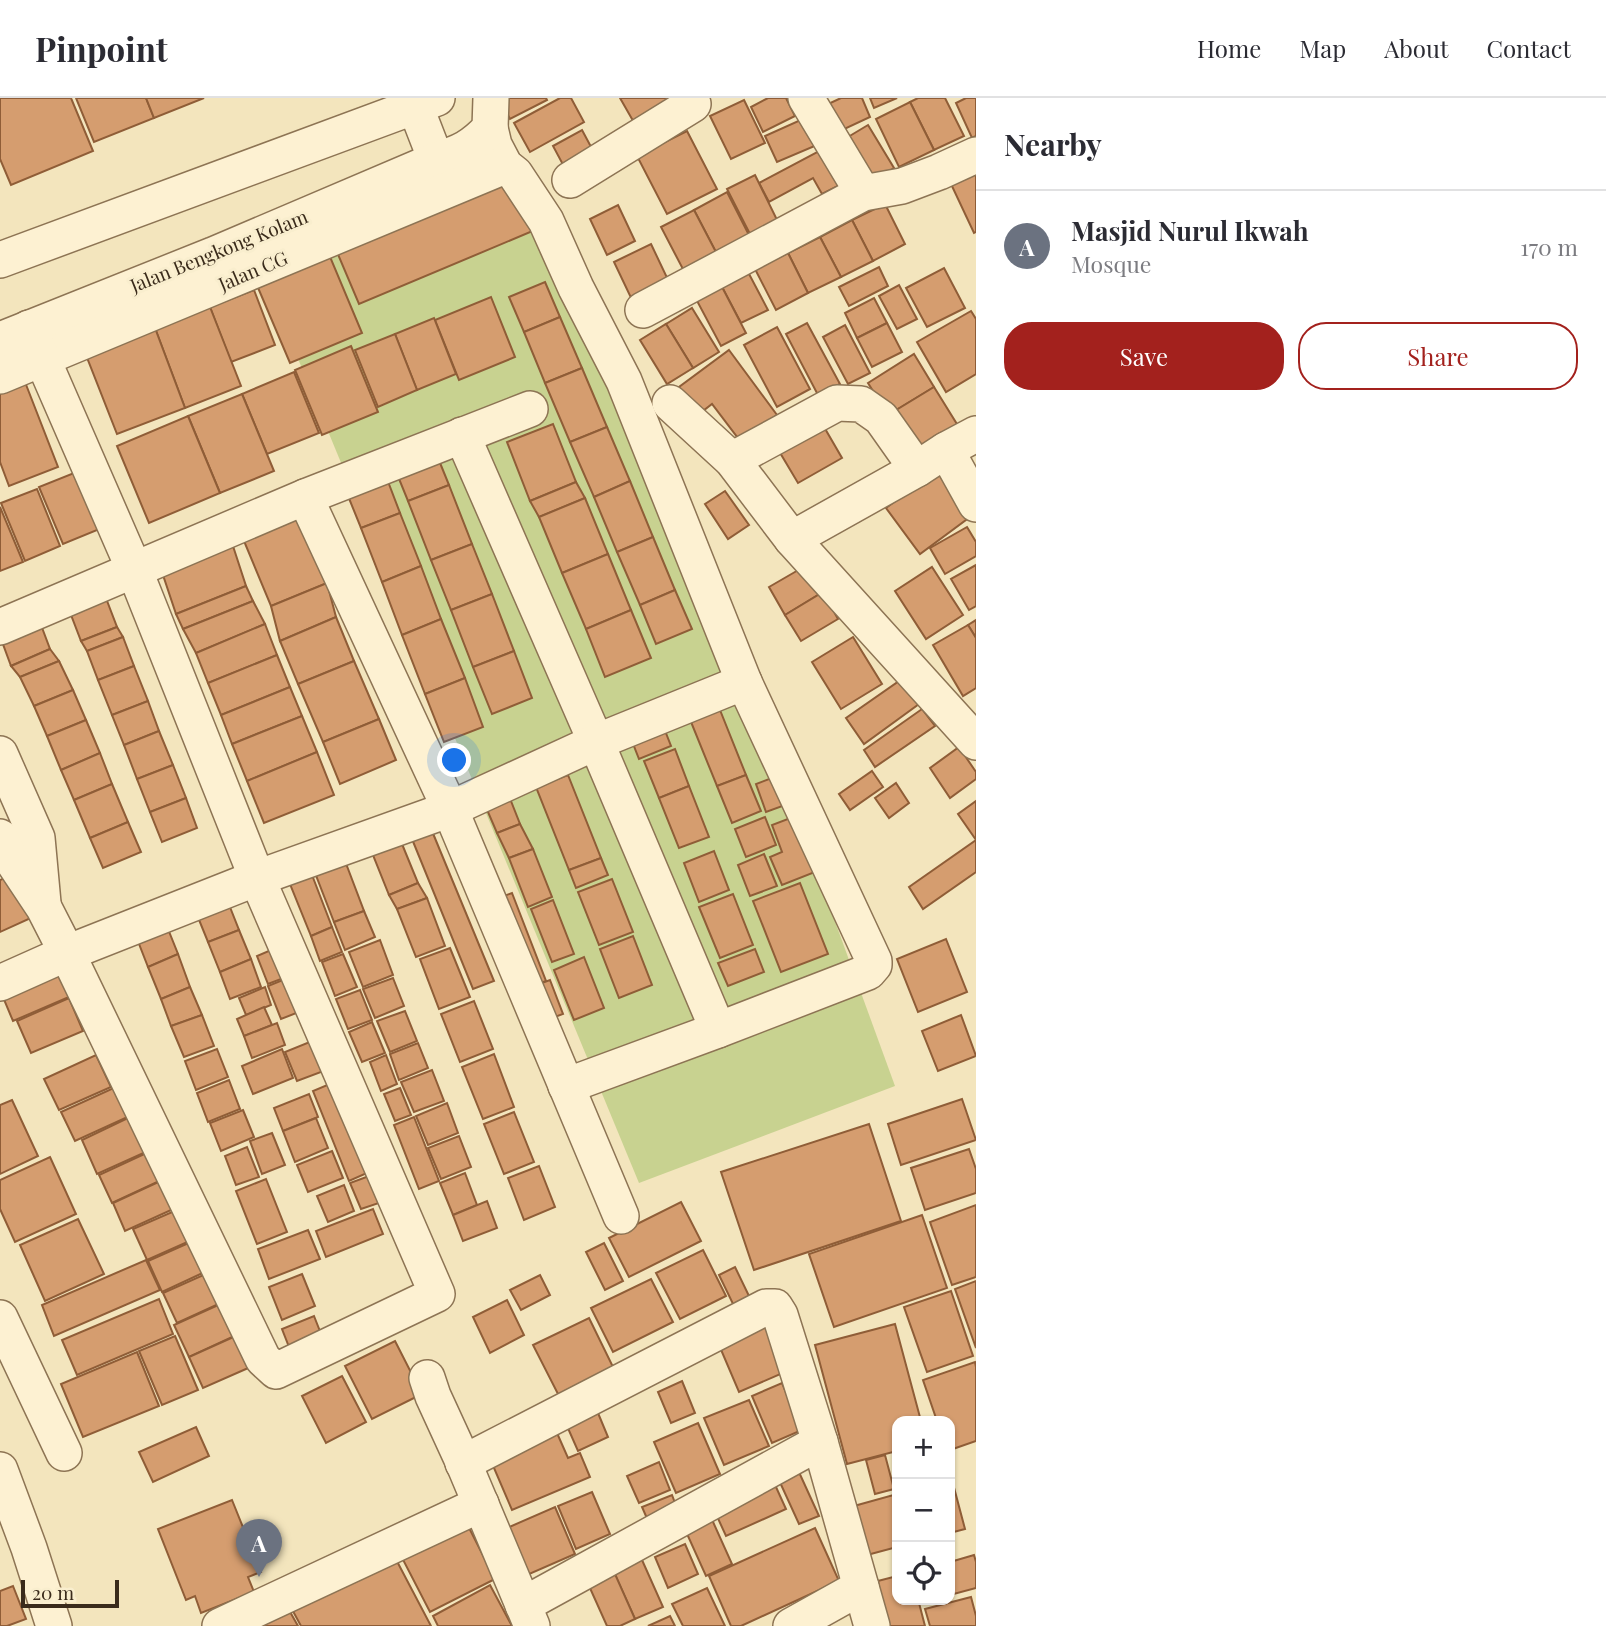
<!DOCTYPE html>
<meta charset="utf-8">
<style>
body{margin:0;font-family:"Playfair Display",serif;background:#f7f7f7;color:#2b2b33}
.controls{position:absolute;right:21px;bottom:21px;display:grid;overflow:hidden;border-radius:14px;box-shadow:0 2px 5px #0004}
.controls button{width:63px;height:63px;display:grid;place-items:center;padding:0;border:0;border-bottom:2px solid #e1e1e2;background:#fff;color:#2b2b33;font:35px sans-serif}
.scale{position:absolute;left:21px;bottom:18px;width:98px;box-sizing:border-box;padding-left:7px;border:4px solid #3a2b1b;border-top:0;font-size:19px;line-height:24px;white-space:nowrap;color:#3a2b1b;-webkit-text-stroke:5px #f9eece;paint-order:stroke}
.you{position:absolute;left:455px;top:663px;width:24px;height:24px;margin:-18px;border:5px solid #fff;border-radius:50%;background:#1a73e8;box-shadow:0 0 0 10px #1a73e833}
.badge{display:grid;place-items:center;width:46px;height:46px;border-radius:50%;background:#a3211d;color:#fff;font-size:23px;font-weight:700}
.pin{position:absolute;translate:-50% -58px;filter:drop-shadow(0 2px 4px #0008)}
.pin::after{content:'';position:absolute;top:37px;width:24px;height:21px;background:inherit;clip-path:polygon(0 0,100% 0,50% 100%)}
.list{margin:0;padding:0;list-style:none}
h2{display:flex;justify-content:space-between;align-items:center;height:91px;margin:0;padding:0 28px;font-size:30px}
h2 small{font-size:23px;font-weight:400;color:#7c7c81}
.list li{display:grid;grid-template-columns:46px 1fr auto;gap:21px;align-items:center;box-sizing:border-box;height:112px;padding:0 28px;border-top:2px solid #e1e1e2}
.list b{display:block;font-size:26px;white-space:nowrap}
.list p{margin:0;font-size:23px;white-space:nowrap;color:#7c7c81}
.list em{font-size:23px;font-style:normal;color:#7c7c81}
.actions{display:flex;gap:14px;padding:21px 28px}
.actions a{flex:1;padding:16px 0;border:2px solid #a3211d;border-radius:28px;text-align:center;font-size:24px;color:#a3211d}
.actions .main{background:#a3211d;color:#fff}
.icon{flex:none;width:38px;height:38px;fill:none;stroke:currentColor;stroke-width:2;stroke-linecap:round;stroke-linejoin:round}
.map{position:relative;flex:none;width:976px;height:1528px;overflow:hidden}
header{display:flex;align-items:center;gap:42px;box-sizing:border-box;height:98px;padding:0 35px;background:#fff;border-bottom:2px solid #e1e1e2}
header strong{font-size:33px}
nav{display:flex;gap:38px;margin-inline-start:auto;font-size:24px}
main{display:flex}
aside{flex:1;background:#fff}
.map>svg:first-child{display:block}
</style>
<header>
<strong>Pinpoint</strong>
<nav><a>Home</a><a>Map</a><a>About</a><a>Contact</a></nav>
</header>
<main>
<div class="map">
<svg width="976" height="1528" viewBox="0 0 976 1528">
<rect width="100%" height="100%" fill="#f3e5bd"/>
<polygon fill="#c8d290" points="515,59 674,382 895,988 639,1085 258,164"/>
<g fill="#d59d6f" stroke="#8f5d37" stroke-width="2">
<polygon points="0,0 71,0 93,53 11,87 0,61"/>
<polygon points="76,0 146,0 154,20 94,44"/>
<polygon points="146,0 204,0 154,20"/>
<polygon points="499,0 546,0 547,2 510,21"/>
<polygon points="560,0 571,0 584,24 530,54 514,25"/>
<polygon points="620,0 670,0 636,28"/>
<polygon points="768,0 786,0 795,18 763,34 751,9"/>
<polygon points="841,0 862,0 870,19 838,34 826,7"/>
<polygon points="870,0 897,0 874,10"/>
<polygon points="918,0 945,0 964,38 934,52 910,4"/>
<polygon points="966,0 976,0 976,38 972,40 956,5"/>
<polygon points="744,2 765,45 731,61 710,18"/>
<polygon points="910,4 934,52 899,69 876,21"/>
<polygon points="805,20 817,47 777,64 765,38"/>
<polygon points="868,27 894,70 868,86 843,42"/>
<polygon points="582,32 597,60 568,76 553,48"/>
<polygon points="687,33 717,91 667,116 637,58"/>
<polygon points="821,52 840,87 822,96 813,80 769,104 759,85"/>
<polygon points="976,75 976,134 974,135 951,86"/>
<polygon points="755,77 780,128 753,142 727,91"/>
<polygon points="513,80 535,132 359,206 337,154"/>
<polygon points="727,94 751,141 718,158 694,112"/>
<polygon points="885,106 905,146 873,163 852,122"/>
<polygon points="618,107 635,143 607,157 590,121"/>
<polygon points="694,112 718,158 685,175 661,129"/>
<polygon points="852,122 873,163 841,179 820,139"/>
<polygon points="820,139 841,179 808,195 788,155"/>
<polygon points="651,146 670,186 633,204 614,164"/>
<polygon points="328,154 362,235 290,265 256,185"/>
<polygon points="788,155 808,195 776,212 755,171"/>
<polygon points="879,169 888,188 849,208 839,189"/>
<polygon points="944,170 965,210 927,229 906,190"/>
<polygon points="748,174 768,212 741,225 721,187"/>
<polygon points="545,184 560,219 524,234 509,199"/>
<polygon points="721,187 746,235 721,248 696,201"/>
<polygon points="899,187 917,221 897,231 879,198"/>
<polygon points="254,192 275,247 231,264 210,209"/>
<polygon points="491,199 515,259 459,282 435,222"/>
<polygon points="874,200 887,225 857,240 845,215"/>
<polygon points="210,209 241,288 185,310 155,230"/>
<polygon points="692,210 719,254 693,270 666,226"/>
<polygon points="971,213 976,221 976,276 946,294 917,244"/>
<polygon points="560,219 582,270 545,285 524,234"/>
<polygon points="434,220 456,276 417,292 395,236"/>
<polygon points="807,225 840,286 818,297 786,236"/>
<polygon points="887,225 902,254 872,269 857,240"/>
<polygon points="666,226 693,270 667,286 640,242"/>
<polygon points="845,227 870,275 848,286 823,239"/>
<polygon points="777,229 810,291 777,309 744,247"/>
<polygon points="155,230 185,310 117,336 86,257"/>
<polygon points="395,236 417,292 378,309 355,252"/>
<polygon points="351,248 378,314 322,337 295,272"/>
<polygon points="729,252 777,317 741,344 712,306 699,316 679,289"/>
<polygon points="914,256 934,289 888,317 868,285"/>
<polygon points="582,270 607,329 570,344 545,285"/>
<polygon points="294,274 319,335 267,356 242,296"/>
<polygon points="25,284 58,369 9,388 0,364 0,294"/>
<polygon points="934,289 960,331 914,359 888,317"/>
<polygon points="242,296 274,373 220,395 188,318"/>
<polygon points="188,318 220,395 149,425 117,348"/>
<polygon points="820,322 842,360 798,385 776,348"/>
<polygon points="553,326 576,384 530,403 507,344"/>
<polygon points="607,329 630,383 594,399 570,344"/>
<polygon points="436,355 449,387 408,403 395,371"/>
<polygon points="940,370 974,416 920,456 886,410"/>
<polygon points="79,373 102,430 63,446 39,389"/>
<polygon points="384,373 400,415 361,430 344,388"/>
<polygon points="630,383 653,439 617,454 594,399"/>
<polygon points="576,384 585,400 539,419 530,403"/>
<polygon points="449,387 472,446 431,462 408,403"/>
<polygon points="37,391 60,448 25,463 1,405"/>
<polygon points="725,393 749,427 728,441 705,406"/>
<polygon points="585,400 608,456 562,475 539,419"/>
<polygon points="0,409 23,464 0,473"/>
<polygon points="400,415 421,468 382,484 361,430"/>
<polygon points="299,419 327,485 271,508 244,443"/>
<polygon points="967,429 976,444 976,458 945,476 930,450"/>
<polygon points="653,439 675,492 640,507 617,454"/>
<polygon points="232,445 246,488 176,516 162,474"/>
<polygon points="472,446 492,496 451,512 431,462"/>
<polygon points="608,456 631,512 586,531 562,475"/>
<polygon points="807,467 823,494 785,517 769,489"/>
<polygon points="976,467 976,508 969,512 951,481"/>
<polygon points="421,468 441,521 402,537 382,484"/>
<polygon points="932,469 963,517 926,541 895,493"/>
<polygon points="327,485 336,519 280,543 271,508"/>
<polygon points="246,488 253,503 183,531 176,516"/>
<polygon points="675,492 692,531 656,546 640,507"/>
<polygon points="823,494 838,521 801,543 785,517"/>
<polygon points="104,495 117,529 81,543 68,509"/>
<polygon points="492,496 514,553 473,569 451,512"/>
<polygon points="253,503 265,526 196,555 183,531"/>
<polygon points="631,512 651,560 605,579 586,531"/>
<polygon points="38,519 50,551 11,568 0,538"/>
<polygon points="336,519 354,563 298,586 280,543"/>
<polygon points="441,521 465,580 425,596 402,537"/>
<polygon points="976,522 976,540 968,527"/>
<polygon points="265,526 277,557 208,585 196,555"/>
<polygon points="968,527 976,540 976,590 963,598 933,547"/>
<polygon points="117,529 123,539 87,553 81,543"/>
<polygon points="123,539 134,568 98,582 87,553"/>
<polygon points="853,539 882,586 841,611 812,564"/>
<polygon points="50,551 59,563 20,579 11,568"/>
<polygon points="514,553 532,600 492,616 473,569"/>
<polygon points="277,557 290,589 221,617 208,585"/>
<polygon points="59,563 73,592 34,608 20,579"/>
<polygon points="354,563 379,621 323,644 298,586"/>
<polygon points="134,568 148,603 112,617 98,582"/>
<polygon points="465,580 483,629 444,644 425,596"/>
<polygon points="902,581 919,606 864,646 846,620"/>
<polygon points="290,589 302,618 232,646 221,617"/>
<polygon points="73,592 86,622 47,638 34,608"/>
<polygon points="148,603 159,633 124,647 112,617"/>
<polygon points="718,607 746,677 717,688 689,619"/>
<polygon points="922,611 935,628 875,669 864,652"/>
<polygon points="302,618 317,654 247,683 232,646"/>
<polygon points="379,621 396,662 340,686 323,644"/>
<polygon points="86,622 100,655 61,672 47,638"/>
<polygon points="662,625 671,648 639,661 630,638"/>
<polygon points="159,633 173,667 137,681 124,647"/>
<polygon points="959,649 976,674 976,681 950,700 930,670"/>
<polygon points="675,651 689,688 659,700 644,663"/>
<polygon points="317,654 334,697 264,725 247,683"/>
<polygon points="100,655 112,686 74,702 61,672"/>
<polygon points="173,667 186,700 150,714 137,681"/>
<polygon points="872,673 883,689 850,712 839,696"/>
<polygon points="568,677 601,760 569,772 536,689"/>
<polygon points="746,677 761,713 732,725 717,688"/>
<polygon points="777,678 788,706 766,714 756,686"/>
<polygon points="896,685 909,705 889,720 875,700"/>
<polygon points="112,686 128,724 90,740 74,702"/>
<polygon points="689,688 709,739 679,750 659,700"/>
<polygon points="509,698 520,726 497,735 485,707"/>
<polygon points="186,700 197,730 162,744 150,714"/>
<polygon points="976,703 976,774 923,811 909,789 976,742 958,716"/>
<polygon points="765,719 776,747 746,759 735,731"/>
<polygon points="793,719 815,774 782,787 770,759 782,754 772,727"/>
<polygon points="128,724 141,754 103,770 90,740"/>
<polygon points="520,726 533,751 509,760 497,735"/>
<polygon points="432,733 494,883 473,891 412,741"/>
<polygon points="402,746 418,785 389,797 373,757"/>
<polygon points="533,751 552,799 528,809 509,760"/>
<polygon points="714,753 729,792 699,804 684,765"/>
<polygon points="342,755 364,813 334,824 312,767"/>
<polygon points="764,756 777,788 750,798 738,767"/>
<polygon points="601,760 608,777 576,790 569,772"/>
<polygon points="14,776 33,819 0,834 0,782"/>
<polygon points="312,777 332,829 311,838 290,786"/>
<polygon points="612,781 633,834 599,847 578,794"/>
<polygon points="418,785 427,800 397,811 389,797"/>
<polygon points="800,785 828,856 781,874 753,803"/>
<polygon points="512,795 546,883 528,890 493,802"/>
<polygon points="733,796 753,847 720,860 699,809"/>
<polygon points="226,799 239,832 208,844 195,812"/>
<polygon points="427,800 445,848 416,859 397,811"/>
<polygon points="553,802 574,856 552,864 531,811"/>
<polygon points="364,813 375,839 345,852 334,824"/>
<polygon points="164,821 178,856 148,869 134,833"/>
<polygon points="332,829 342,854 320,863 311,838"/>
<polygon points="239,832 251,861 220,874 208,844"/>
<polygon points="633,838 652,887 619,900 600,851"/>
<polygon points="946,841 967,894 918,914 897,861"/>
<polygon points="380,842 393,877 363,889 349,854"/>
<polygon points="278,849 289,878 268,886 257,858"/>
<polygon points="450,850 470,899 439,911 420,861"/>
<polygon points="755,851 764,874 728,888 718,865"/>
<polygon points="178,856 190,889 161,901 148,869"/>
<polygon points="343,856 357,889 335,898 322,864"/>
<polygon points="584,859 604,910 574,922 554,872"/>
<polygon points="251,861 261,889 230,901 220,874"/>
<polygon points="54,865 69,899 13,923 0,892"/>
<polygon points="290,879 304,912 281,921 268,888"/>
<polygon points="393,880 404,908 375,920 363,891"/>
<polygon points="550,882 563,916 541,924 528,890"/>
<polygon points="190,889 202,917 171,928 161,901"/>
<polygon points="265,889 271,907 246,917 239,900"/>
<polygon points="360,892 372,922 348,931 336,901"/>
<polygon points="69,900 83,933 31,955 17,923"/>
<polygon points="474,903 493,951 460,964 441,916"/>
<polygon points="264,909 272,927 244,938 237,921"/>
<polygon points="405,913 417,943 390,954 377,923"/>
<polygon points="202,917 214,948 184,959 171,928"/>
<polygon points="961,917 976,958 938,973 922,933"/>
<polygon points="372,924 385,955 362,964 349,934"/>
<polygon points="277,925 285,947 252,960 244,938"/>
<polygon points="317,941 329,971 297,983 285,954"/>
<polygon points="418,945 428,970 399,982 390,956"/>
<polygon points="217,951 228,979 196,992 185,963"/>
<polygon points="282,951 293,980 253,996 242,968"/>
<polygon points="494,956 514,1009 483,1021 462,969"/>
<polygon points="96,957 111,989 59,1012 44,981"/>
<polygon points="386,957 397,986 381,993 370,964"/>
<polygon points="432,972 444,1003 414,1014 401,984"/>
<polygon points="229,982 240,1011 208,1024 197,995"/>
<polygon points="332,985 367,1075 349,1083 313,993"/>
<polygon points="118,988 132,1017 75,1043 61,1014"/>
<polygon points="400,990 411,1017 395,1023 384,996"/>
<polygon points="309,996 318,1019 283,1033 274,1010"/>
<polygon points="962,1001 976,1042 901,1067 888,1026"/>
<polygon points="12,1002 38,1058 0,1076 0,1007"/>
<polygon points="447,1005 458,1035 428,1047 416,1018"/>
<polygon points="243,1012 254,1039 221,1053 210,1025"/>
<polygon points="514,1014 534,1064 504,1076 484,1026"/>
<polygon points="132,1018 148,1053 97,1076 82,1042"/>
<polygon points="414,1019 439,1083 419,1091 394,1027"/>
<polygon points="316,1020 328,1050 295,1064 283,1033"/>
<polygon points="869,1026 901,1123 754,1172 721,1074"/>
<polygon points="272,1035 285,1067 262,1076 250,1043"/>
<polygon points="459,1038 471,1069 441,1081 428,1050"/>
<polygon points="247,1049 259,1079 236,1087 225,1058"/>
<polygon points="155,1051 168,1079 112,1105 99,1077"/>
<polygon points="969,1051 976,1071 976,1095 925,1112 911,1070"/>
<polygon points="332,1053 343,1080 308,1094 297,1067"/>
<polygon points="50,1059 76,1116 15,1144 0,1111 0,1082"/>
<polygon points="539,1068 555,1109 524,1122 508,1080"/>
<polygon points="465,1075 477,1107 453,1117 440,1085"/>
<polygon points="369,1078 379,1105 361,1111 350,1085"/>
<polygon points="167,1080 180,1108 125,1133 113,1105"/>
<polygon points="266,1081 287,1134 257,1146 236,1093"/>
<polygon points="344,1087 354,1113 328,1124 317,1098"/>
<polygon points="487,1103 497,1130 463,1143 453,1117"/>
<polygon points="681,1104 701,1143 629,1179 609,1140"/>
<polygon points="976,1107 976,1179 952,1187 930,1124"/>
<polygon points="179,1111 192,1142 147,1162 133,1131"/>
<polygon points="373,1111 383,1136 326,1159 316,1133"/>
<polygon points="922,1117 947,1190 834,1229 809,1156"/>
<polygon points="78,1121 104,1176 45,1203 20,1147"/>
<polygon points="308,1132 320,1161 269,1181 258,1151"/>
<polygon points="193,1143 207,1173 162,1194 148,1163"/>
<polygon points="604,1145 623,1183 605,1192 586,1154"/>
<polygon points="703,1152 726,1198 680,1221 656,1175"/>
<polygon points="146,1162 160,1192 54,1238 42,1207"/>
<polygon points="735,1169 750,1200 734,1208 719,1177"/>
<polygon points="210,1174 223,1204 177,1225 163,1195"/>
<polygon points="302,1176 315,1208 282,1222 269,1189"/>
<polygon points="540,1177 550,1197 521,1212 510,1192"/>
<polygon points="651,1181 673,1224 613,1254 591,1210"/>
<polygon points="976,1183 976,1250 955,1191"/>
<polygon points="951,1193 973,1258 927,1274 904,1209"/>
<polygon points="159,1201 173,1236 77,1277 62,1242"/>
<polygon points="507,1202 524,1237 490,1255 473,1219"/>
<polygon points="227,1203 241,1235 189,1259 174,1227"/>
<polygon points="314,1218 323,1241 291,1254 282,1231"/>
<polygon points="589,1220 614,1271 559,1298 533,1247"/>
<polygon points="772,1224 792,1271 739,1294 719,1247"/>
<polygon points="895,1226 921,1323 897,1323 897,1353 847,1366 815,1247"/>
<polygon points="240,1236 255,1267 203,1290 189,1259"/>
<polygon points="175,1238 198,1292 162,1307 139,1253"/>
<polygon points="395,1243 422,1296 372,1321 345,1268"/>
<polygon points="137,1254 159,1308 83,1339 61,1286"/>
<polygon points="975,1264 976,1269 976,1343 950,1352 950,1323 937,1323 923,1282"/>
<polygon points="342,1278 366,1324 326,1345 302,1298"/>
<polygon points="682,1283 695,1315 671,1325 658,1294"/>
<polygon points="782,1285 802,1332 772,1345 752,1298"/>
<polygon points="749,1302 769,1348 724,1367 704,1320"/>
<polygon points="598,1315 608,1339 578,1353 567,1328"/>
<polygon points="698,1325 720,1376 676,1395 654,1344"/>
<polygon points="196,1329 209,1358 153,1384 139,1354"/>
<polygon points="557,1335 568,1360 580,1355 590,1379 512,1412 491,1363"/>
<polygon points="885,1357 894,1391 875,1396 866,1362"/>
<polygon points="659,1364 670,1392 639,1405 627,1378"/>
<polygon points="798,1372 819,1418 799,1426 778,1380"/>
<polygon points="771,1378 786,1411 726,1438 711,1405"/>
<polygon points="950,1382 952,1382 965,1431 950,1435"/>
<polygon points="592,1394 610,1436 576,1451 558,1408"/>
<polygon points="897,1396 897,1449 867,1457 854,1408"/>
<polygon points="672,1397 678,1413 649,1425 642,1409"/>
<polygon points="232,1402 261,1474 248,1479 254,1494 201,1515 195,1498 186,1502 158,1431"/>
<polygon points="555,1409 575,1456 527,1477 507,1430"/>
<polygon points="709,1415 732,1466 706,1478 683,1427"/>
<polygon points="463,1418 495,1481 430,1514 398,1452"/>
<polygon points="815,1430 839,1483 741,1528 731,1528 709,1478"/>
<polygon points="685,1446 698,1476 668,1490 655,1459"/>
<polygon points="390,1450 431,1528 301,1528 288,1504"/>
<polygon points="638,1453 663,1509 635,1521 610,1466"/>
<polygon points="974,1457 976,1464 976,1490 950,1497 950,1464"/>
<polygon points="611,1467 635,1521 620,1528 607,1528 585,1479"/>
<polygon points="897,1478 897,1502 930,1502 919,1505 925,1528 886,1528 874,1484"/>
<polygon points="490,1487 512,1528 438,1528 433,1518"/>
<polygon points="13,1488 26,1521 7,1528 0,1528 0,1493"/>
<polygon points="707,1490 725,1528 683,1528 672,1506"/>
<polygon points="971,1499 976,1518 976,1528 930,1528 925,1511"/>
<polygon points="289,1512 298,1528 259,1528"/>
<polygon points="670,1518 675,1528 648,1528"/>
</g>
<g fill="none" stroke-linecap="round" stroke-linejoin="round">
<g stroke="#8d7454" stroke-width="38">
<g id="minor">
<polyline points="412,0 436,62"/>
<polyline points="806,0 863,95"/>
<polyline points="490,30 494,47 505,68 515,76 546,123 576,190 624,283 744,584 874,863 874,867 868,874 718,932 566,988"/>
<polyline points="570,82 693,6"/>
<polyline points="0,162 437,0"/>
<polyline points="643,212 863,95 902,88 939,74 976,57"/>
<path d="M0 242 213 157 436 62C460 55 473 49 490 30L491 0"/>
<polyline points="0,278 505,68"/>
<polyline points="670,305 732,362 792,441 976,644"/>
<polyline points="462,337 596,644 718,932"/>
<polyline points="946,352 976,406"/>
<polyline points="732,362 837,305 861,306 881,320 917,371"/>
<polyline points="305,399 450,711 621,1118"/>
<polyline points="792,441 917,371 946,352 976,336"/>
<polyline points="0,529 305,399 530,311"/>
<polyline points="0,656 37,740 43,805"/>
<polyline points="0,739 10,759 44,810 67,855 263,1261 276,1273 437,1196 257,780 134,471 29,230"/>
<polyline points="0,885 67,855 257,780 450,711 596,644 744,584"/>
<polyline points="0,1220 64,1355"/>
<polyline points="427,1280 433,1298 461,1359 532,1528"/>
<polyline points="463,1365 766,1209 775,1209 780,1217 820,1344 872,1528"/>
<polyline points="0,1372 29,1450 54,1528"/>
<polyline points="523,1507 820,1344"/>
<polyline points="220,1528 481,1406"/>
<polyline points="791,1528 861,1489"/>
</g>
</g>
<use href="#minor" stroke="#fdf1d2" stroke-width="35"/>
</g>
<g text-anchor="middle" stroke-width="6" stroke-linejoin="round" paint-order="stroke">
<g font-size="19" fill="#3a2b1b" stroke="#f9eece">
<text transform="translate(219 153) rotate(-22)" y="7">Jalan Bengkong Kolam</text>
<text transform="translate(253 173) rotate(-23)" y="7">Jalan CG</text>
</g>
</g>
</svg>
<div class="controls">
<button>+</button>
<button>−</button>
<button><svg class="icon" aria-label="locate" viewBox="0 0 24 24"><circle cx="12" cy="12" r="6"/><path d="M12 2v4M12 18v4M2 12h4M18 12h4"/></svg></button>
</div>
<div class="scale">20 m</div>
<div class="you"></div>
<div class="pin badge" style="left:259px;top:1479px;background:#6b7280">A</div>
</div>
<aside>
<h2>Nearby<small></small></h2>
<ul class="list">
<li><span class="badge" style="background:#6b7280">A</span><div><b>Masjid Nurul Ikwah</b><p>Mosque</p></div><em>170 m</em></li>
</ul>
<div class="actions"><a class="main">Save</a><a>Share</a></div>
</aside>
</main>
